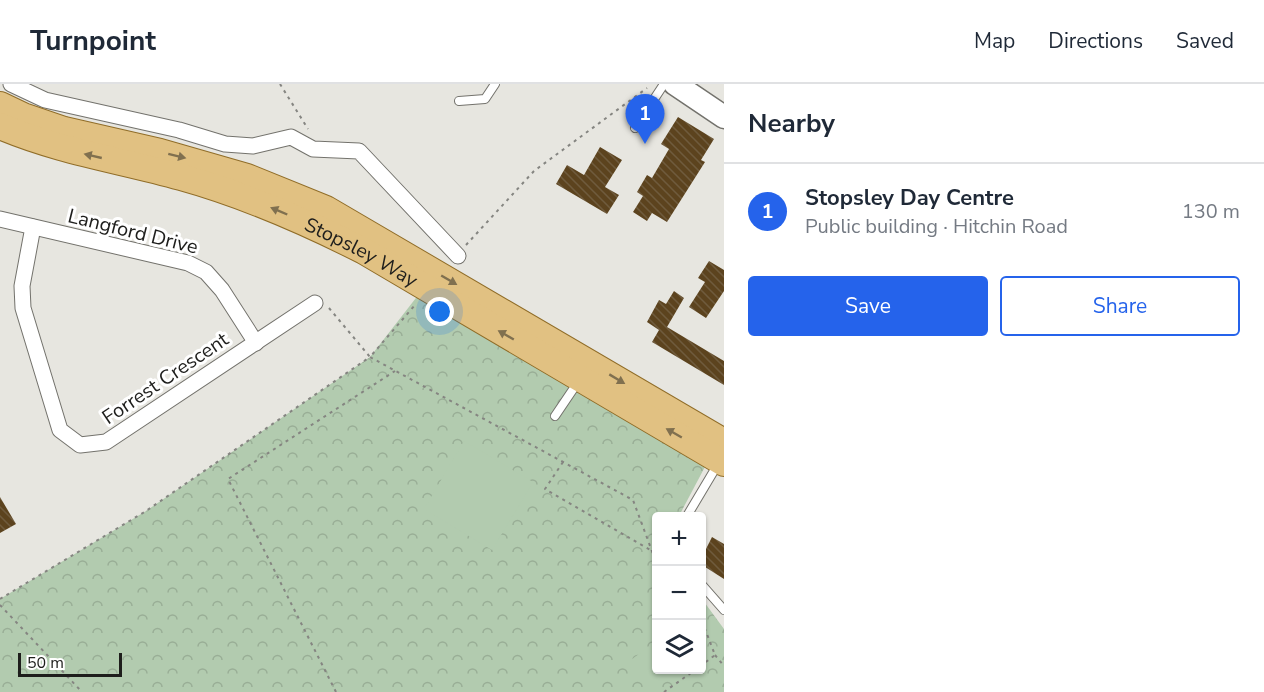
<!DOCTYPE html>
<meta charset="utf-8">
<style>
body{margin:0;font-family:"Nunito Sans",sans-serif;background:#f2f2f3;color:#1f2937}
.controls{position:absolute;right:18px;bottom:18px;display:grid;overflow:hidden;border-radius:6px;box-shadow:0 2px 4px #0004}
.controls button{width:54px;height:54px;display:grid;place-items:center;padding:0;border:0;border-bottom:2px solid #e0e1e3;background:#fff;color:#1f2937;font:30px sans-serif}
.scale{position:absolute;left:18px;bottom:15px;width:104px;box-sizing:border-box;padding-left:6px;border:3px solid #1e1e1c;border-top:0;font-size:16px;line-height:21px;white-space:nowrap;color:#1e1e1c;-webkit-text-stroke:4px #fff;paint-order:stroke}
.you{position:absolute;left:440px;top:228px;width:21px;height:21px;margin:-15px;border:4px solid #fff;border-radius:50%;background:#1a73e8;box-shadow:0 0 0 9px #1a73e833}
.badge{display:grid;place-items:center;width:39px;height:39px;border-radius:50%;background:#2563eb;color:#fff;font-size:20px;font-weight:700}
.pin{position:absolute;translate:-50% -50px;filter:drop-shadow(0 2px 3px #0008)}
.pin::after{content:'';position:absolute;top:32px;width:21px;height:18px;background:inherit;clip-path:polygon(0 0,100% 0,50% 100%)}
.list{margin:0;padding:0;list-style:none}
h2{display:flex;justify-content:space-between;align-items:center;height:78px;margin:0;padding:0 24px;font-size:26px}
h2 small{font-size:20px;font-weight:400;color:#747a83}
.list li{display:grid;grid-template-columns:39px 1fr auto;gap:18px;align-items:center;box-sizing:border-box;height:96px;padding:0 24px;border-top:2px solid #e0e1e3}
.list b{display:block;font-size:22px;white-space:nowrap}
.list p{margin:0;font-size:20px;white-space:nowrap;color:#747a83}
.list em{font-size:20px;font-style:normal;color:#747a83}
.actions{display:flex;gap:12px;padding:18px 24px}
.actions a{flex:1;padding:14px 0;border:2px solid #2563eb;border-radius:6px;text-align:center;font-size:21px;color:#2563eb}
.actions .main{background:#2563eb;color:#fff}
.icon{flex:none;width:33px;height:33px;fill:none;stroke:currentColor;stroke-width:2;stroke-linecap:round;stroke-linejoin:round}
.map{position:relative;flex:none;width:724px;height:608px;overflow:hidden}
header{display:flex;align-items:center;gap:36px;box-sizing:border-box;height:84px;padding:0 30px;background:#fff;border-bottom:2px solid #e0e1e3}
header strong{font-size:28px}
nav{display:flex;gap:33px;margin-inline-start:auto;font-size:21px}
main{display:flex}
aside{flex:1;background:#fff}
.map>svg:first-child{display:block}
</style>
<header>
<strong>Turnpoint</strong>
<nav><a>Map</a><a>Directions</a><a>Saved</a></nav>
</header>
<main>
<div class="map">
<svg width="724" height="608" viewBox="0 0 724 608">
<defs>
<pattern id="park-crowns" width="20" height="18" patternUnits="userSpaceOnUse" patternTransform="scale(1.5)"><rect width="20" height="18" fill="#b2cbaf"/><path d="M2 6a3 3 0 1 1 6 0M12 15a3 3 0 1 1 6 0" fill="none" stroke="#99ae96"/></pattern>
<pattern id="building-back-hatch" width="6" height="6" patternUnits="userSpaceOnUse" patternTransform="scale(1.5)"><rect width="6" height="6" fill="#5c431e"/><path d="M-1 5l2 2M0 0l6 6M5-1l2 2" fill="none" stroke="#6f5b3d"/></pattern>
</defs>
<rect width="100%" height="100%" fill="#e7e6e0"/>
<polygon fill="url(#park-crowns)" points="419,210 707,379 679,432 656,432 656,586 702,586 702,515 724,545 724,608 0,608 0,515 146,427 370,273"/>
<g fill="#b2cbaf">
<polygon points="464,357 533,398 492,466 424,425"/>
<polygon points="656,557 656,586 671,586 646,604 627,579"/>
</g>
<g fill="url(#building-back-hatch)">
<polygon points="678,33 714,55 701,76 705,78 667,138 652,129 647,137 633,128 643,112 637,108 647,91 652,94 669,65 661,60"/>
<polygon points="600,63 622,76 605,103 619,111 607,130 556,100 567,81 584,91"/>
<polygon points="709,177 724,186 724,207 706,234 689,223 705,198 698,194"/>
<polygon points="674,207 684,214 667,243 724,277 724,301 652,258 659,246 647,238 659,216 666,220"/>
<polygon points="0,413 16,440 0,449"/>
<polygon points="712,453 724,460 724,495 702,481 702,473"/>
</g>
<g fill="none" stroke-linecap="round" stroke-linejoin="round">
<g stroke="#73726c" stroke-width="10">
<g id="lane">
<polyline points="459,17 485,15 495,0"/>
<polyline points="635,44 664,0"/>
<polyline points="555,332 578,298"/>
<polyline points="687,432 718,380"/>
<polyline points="702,501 724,526"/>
</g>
</g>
<g stroke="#73726c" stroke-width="17">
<g id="street">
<polyline points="11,0 45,16 179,46 225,60 253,62 291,53 313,65 359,67 458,172"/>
<polyline points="0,135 188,179 206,188 222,206 256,259"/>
<polyline points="33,143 22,202 23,224 60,346 80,361 106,358 315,219"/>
</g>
</g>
<g stroke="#73726c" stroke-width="25">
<polyline id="secondary" points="675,0 724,33"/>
</g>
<g stroke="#906d28" stroke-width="28">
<g id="primary">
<polyline points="0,21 23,32 64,46 160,68 247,93 326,125 724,358"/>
<path id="s1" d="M0 42C58 67 120 76 181 93 246 111 305 137 364 167L724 379"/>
</g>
</g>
<g stroke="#858581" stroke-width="2" stroke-dasharray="3 4.5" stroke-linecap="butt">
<polyline points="280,0 308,45"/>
<polyline points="466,161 534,87 647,4"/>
<polyline points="329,224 370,273 415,221"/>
<polyline points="563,378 545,405 652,467"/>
<polyline points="0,515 146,427 370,273 633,416 656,478"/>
<polyline points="0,521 82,608"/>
<polyline points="702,537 715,571 702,581"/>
<polyline points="715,571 724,582"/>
<polyline points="336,608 228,395 395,287"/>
<polyline points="664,608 695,586"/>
</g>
<use href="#lane" stroke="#fff" stroke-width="8"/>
<use href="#street" stroke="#fff" stroke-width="15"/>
<use href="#secondary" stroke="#fff" stroke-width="22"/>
<use href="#primary" stroke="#e1c182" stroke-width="26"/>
</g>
<defs><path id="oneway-solid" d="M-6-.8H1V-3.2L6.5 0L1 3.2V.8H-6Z" transform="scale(1.5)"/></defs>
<g fill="#80704f">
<use href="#oneway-solid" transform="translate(93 72) rotate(-167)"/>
<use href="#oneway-solid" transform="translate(177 72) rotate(14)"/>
<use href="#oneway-solid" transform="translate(279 127) rotate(-157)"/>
<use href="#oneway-solid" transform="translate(449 196) rotate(30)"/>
<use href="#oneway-solid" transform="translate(506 251) rotate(-150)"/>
<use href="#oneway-solid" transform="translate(617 295) rotate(31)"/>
<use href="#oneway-solid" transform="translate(674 349) rotate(-150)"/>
</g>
<g text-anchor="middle" stroke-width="6" stroke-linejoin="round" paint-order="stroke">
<g font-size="20" fill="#1e1e1c" stroke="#fff">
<text transform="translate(133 147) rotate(14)" y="7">Langford Drive</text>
<text dy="7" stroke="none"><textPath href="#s1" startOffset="384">Stopsley Way</textPath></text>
<text transform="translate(165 294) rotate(-34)" y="7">Forrest Crescent</text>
</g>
</g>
</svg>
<div class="controls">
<button>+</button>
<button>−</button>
<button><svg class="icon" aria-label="layers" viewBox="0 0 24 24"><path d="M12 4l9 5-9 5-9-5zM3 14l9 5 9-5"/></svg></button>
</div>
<div class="scale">50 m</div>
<div class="you"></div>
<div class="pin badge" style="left:645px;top:60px">1</div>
</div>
<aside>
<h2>Nearby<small></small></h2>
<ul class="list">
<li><span class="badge">1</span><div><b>Stopsley Day Centre</b><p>Public building · Hitchin Road</p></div><em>130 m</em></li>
</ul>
<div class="actions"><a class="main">Save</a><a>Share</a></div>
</aside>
</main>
